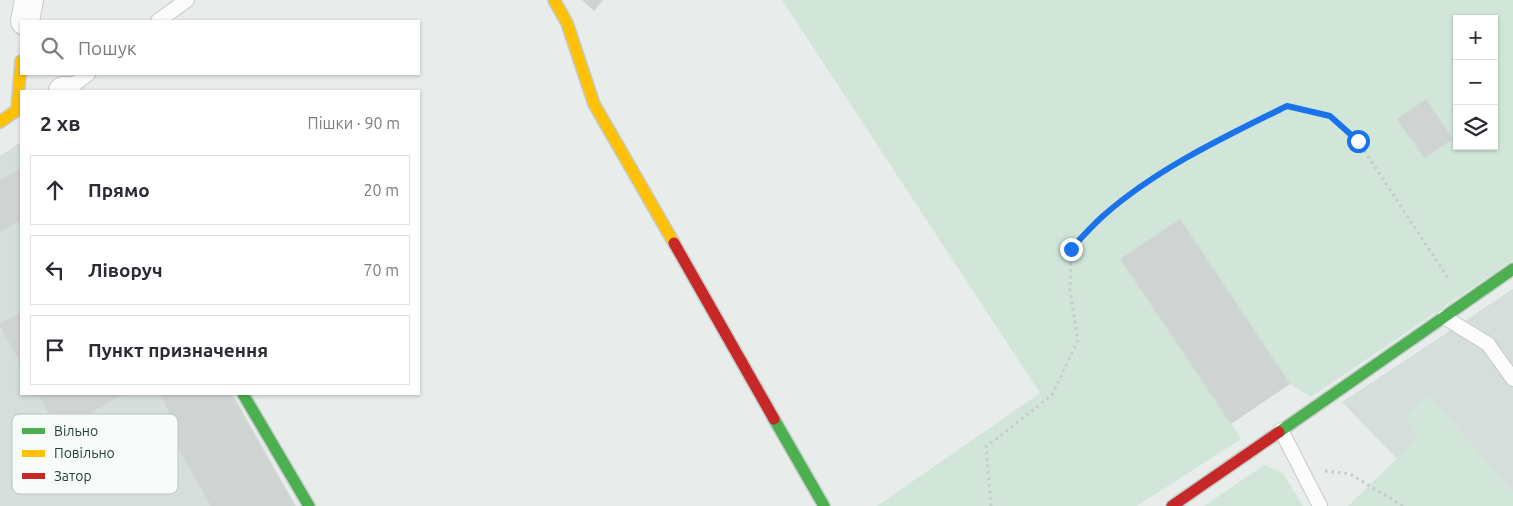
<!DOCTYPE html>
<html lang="uk">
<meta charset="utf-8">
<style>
body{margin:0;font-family:Ubuntu,sans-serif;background:#f7f7f7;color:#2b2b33}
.controls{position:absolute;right:15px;top:15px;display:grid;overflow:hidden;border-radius:0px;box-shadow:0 1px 4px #0004}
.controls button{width:45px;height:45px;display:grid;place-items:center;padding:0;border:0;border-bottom:1px solid #e1e1e2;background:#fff;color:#2b2b33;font:25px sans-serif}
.stop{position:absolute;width:15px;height:15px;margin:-11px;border:4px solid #1a73e8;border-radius:50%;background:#fff}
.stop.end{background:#1a73e8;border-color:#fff;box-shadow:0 1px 5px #0008}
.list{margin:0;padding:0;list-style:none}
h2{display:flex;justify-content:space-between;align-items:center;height:65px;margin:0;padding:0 20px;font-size:21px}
h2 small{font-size:16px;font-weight:400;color:#7c7c81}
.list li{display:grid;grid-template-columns:32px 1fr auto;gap:15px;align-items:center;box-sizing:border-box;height:70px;margin:0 10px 10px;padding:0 10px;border:1px solid #e1e1e2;border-radius:0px}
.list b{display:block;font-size:19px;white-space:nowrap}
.list em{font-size:16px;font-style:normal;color:#7c7c81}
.icon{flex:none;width:28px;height:28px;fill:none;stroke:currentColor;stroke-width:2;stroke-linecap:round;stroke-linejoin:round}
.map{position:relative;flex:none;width:1513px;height:506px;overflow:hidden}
.search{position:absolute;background:#fff;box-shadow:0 1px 4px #0004;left:20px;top:20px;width:400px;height:55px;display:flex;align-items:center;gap:12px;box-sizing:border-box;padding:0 18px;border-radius:0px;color:#7c7c81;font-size:19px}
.panel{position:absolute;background:#fff;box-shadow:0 1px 4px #0004;left:20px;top:90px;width:400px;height:305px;border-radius:0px}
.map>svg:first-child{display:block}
</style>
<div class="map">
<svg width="1513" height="506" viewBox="0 0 1513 506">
<rect width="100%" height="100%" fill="#e8edeb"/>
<g fill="#d6dedb">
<polygon points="21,142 21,394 233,394 296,506 0,506 0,156"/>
<polygon points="1513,289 1513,493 1429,396 1417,439 1397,459 1342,402"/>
</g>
<g fill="#d1e6d8" fill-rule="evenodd">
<path d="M782 0H1513V260L1311 397 1290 384 1231 423 1241 439 1137 506H877L1040 393ZM1457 19H1494V146H1457Z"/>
<polygon points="1429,395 1513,493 1513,506 1348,506 1417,439 1405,416"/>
<polygon points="1264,465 1283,473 1303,506 1204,506"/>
</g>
<g fill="#cfd4d2">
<polygon points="582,0 603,0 594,11"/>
<polygon points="1426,99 1453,139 1424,158 1397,119"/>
<polygon points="21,168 21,220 0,232 0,180"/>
<polygon points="1180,219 1290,384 1231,424 1120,259"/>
<polygon points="21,312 21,364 0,326 0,324"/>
<polygon points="38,394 123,394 59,431"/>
<polygon points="159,394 231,394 295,506 211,506 160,417 169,411"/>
</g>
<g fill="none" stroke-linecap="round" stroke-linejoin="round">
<g stroke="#c5cac8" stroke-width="16">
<g id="lane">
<polyline points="158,21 187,0"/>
<polyline points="66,90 88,74"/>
<polyline points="1444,317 1488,344 1513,379"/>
<polyline points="1281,430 1320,506"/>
</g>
</g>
<g stroke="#c5cac8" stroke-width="30">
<g id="street">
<polyline points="25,21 29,0"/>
<polyline points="63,91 67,91"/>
</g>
</g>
<g stroke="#c3cbc8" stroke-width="14">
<g id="fast">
<polyline points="243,394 309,506"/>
<polyline points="774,419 824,506"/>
<polyline points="1279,432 1513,269"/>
</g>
</g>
<g stroke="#c3cbc8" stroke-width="14">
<g id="slow">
<polyline points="554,0 567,23 594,104 674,243"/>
<polyline points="0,122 17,110 21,61"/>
</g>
</g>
<g stroke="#c3cbc8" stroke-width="14">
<g id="jam">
<polyline points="674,243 774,419"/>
<polyline points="1172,506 1279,432"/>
</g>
</g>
<g stroke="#c3ccca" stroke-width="3" stroke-dasharray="2.5 4" stroke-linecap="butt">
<polyline points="1325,471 1350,474 1403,506"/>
<path d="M991 506 986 447 1052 395 1078 340 1070 291 1071 249C1081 238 1092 226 1103 216 1156 169 1224 137 1287 106L1331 116 1358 141 1450 281"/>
</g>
<use href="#lane" stroke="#fcfcfc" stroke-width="14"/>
<use href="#street" stroke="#fcfcfc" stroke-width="28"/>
<use href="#fast" stroke="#4caf50" stroke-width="11"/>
<use href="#slow" stroke="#ffc107" stroke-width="11"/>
<use href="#jam" stroke="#c62828" stroke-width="11"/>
</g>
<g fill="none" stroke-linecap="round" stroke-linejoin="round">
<path stroke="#1a73e8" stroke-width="6" d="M1071 249C1081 238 1092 226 1103 216 1156 169 1224 137 1287 106L1330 116 1358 141"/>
</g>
<rect x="12" y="414" width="166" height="80" rx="8" fill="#f7fbf9" stroke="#b8c4c0" stroke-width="1"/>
<rect x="22" y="428" width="23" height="6" fill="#4caf50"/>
<rect x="22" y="450" width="23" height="7" fill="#ffc107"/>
<rect x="22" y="473" width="23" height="6" fill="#c62828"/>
<g font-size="14" fill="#24423a">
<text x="54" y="436">Вільно</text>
<text x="54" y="458">Повільно</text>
<text x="54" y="481">Затор</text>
</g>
</svg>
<div class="controls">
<button>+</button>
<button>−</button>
<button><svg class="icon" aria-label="layers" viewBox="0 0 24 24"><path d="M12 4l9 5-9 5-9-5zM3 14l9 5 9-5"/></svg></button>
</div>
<div class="stop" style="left:1358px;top:141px"></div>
<div class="stop end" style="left:1071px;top:249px"></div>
<div class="search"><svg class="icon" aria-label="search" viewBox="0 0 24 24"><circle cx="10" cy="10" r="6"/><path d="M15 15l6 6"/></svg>Пошук</div>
<section class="panel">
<h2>2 хв<small>Пішки · 90 m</small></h2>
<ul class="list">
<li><svg class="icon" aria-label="ahead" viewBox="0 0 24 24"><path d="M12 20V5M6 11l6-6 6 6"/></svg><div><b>Прямо</b></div><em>20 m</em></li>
<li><svg class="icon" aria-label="left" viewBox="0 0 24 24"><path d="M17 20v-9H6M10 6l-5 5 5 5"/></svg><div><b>Ліворуч</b></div><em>70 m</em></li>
<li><svg class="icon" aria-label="arrive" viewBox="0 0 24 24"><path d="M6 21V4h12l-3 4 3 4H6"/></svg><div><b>Пункт призначення</b></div></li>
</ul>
</section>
</div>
